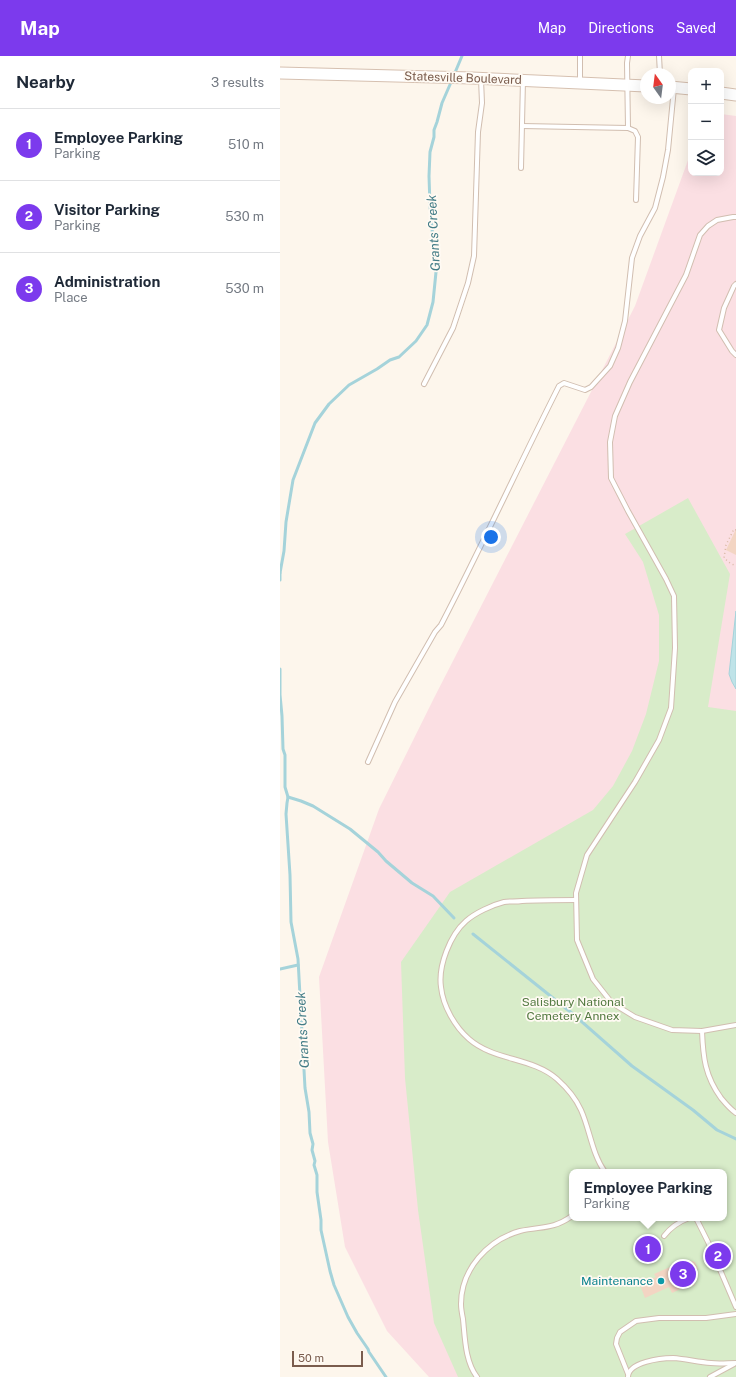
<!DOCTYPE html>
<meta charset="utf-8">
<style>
body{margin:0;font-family:"Public Sans",sans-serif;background:#f2f2f3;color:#1f2937}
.controls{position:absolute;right:12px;top:12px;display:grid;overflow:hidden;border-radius:8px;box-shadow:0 4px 16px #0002}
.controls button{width:36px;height:36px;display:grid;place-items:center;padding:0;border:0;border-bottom:1px solid #e0e1e3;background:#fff;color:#1f2937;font:20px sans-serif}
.compass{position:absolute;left:360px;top:12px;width:36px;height:36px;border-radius:50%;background:#fff;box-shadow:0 4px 16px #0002;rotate:346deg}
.scale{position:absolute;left:12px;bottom:10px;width:71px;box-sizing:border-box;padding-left:4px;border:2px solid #7a5c4d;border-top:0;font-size:11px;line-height:14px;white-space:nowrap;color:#7a5c4d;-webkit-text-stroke:3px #fffaf3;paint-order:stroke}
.you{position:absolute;left:211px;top:481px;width:14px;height:14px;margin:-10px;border:3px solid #fff;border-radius:50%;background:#1a73e8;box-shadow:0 0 0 6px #1a73e833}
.badge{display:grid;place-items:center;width:26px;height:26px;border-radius:50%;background:#7c3aed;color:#fff;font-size:13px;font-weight:700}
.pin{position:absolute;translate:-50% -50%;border:2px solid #fff;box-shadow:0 1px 4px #0006}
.popup{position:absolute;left:289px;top:1113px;width:158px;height:52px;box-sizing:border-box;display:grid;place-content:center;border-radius:8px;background:#fff;filter:drop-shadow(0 1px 3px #0005);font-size:13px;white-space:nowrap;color:#747a83}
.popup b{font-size:15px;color:#1f2937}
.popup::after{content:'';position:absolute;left:50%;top:100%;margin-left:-8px;border:8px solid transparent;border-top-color:#fff}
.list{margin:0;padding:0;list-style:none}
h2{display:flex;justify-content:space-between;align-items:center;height:52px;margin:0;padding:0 16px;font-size:17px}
h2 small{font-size:13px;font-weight:400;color:#747a83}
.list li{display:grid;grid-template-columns:26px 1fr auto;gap:12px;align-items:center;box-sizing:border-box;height:72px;padding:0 16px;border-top:1px solid #e0e1e3}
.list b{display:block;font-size:15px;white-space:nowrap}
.list p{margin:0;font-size:13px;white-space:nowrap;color:#747a83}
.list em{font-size:13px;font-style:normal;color:#747a83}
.icon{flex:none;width:22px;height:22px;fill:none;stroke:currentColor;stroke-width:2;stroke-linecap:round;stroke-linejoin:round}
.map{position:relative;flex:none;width:456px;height:1321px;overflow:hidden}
header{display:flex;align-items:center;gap:24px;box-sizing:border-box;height:56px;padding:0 20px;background:#7c3aed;color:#fff}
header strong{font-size:19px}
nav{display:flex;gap:22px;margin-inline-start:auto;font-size:14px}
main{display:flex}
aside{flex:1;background:#fff}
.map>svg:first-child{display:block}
</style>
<header>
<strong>Map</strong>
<nav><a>Map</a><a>Directions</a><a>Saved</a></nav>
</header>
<main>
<aside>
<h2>Nearby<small>3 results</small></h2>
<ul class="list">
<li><span class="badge">1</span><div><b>Employee Parking</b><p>Parking</p></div><em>510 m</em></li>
<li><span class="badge">2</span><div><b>Visitor Parking</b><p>Parking</p></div><em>530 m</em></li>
<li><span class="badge">3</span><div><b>Administration</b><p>Place</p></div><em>530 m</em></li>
</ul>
</aside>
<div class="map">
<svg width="456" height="1321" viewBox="0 0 456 1321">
<rect width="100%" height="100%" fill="#fdf6ec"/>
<path fill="#fbdfe3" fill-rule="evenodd" d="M441 58 456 60V1321H149L107 1275 65 1191 48 1086 39 921 99 753 154 642 355 250 411 96V117H441ZM292 1116H444V1162H292Z"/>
<path fill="#d8ecc9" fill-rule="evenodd" d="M408 442 450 518 428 651 456 655V1321H178L154 1267 138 1154 125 1022 121 906 170 836 313 754 333 730 352 695 366 658 379 605V559L363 506 345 478ZM292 1116H444V1162H292Z"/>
<polygon fill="#bfe3e8" stroke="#a5d3da" points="456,555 456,633 452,626 449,618"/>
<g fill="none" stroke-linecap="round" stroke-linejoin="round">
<g stroke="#a5d3da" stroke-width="3">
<polyline points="174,19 182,0"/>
<polyline points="0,517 4,495 6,466 13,424 35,367 49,348 69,329 97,313 110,304 119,301 136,285 147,269 153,246 156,216 150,150 149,120 150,96 154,81 154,74 157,66 162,47 172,24"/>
<polyline points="0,517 0,524"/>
<polyline points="0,613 0,639 2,660 3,693 5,699 5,731 8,741 7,747 6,758 10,819 11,866 18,903 25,1032 29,1056 30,1077 33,1088 32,1094 35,1105 34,1109 37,1119 37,1136 41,1164 41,1174 50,1215 54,1229 68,1261 77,1277 88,1293 89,1296 106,1321"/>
<polyline points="8,741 21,745 33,750 70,773 98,796 106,805 132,827 153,840 174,862"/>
<polyline points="193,878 293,958 352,1010 413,1054 437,1074 456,1083"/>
<polyline points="0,913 18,909"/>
</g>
</g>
<g fill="#f3d5c3">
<polygon points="456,473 456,499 446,494"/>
<polygon points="406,1204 407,1207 413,1205 414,1206 415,1206 418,1213 410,1216 415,1229 407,1232 407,1230 392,1237 389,1231 365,1242 360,1229 376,1221 374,1218"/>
</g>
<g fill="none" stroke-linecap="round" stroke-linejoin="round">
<g stroke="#d1beb0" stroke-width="6">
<g id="service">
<polyline points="379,0 380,18"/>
<polyline points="300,26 300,0"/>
<polyline points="242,70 348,72 355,75 358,81 356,144"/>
<polyline points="348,72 347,7 348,0"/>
<polyline points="241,112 243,24"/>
<polyline points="456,161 453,161 437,164 428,170 420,179 406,219 350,326 335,360 330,386 331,422 348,455 386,523 394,540 395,592 391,652 379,684 355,726 307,799 296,837 297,884 313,923 332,947 355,961 392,974 422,975 456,969"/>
<polyline points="456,228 454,230 444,252 439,274 452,295 456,299"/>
<polyline points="144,328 173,272 188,227 194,200 198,76 202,47 201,23"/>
<path d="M88 706 115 646 155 576 161 569C202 490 239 409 279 330L284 327 305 334 311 331 330 310 338 292 345 265 352 202 360 180 375 152 383 121 388 94 394 32"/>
<path d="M296 844C278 844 260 844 242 845 236 846 229 845 224 846 212 849 195 857 186 865 170 879 158 910 161 931 163 950 175 971 189 983 214 1005 252 1001 277 1023 286 1031 296 1043 301 1054 310 1074 312 1098 325 1116"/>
<path d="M422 975C423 1001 425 1020 441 1042 446 1048 450 1053 456 1057"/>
<polyline points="416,1162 429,1188 456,1251"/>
<path d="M384 1180C391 1171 398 1166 409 1162"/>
<polyline points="348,1318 336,1288 337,1282 340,1276 356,1265 379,1262 426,1262 456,1258"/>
<path d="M197 1321C185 1305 185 1282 183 1263 182 1258 181 1253 181 1248 181 1213 208 1184 240 1175 262 1170 272 1174 292 1160"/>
<path d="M348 1321C348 1306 381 1302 393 1302 406 1303 418 1306 431 1307 439 1308 448 1307 456 1307"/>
<polyline points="430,1321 454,1308"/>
</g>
</g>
<g stroke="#d6c0b0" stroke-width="13">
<g id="secondary">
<polyline points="0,17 192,22 366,30"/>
<polyline points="390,31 411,33"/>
<polyline points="441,37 456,39"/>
</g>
</g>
<polyline stroke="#d9b8a5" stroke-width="1.5" stroke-dasharray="1 3" stroke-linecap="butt" points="456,474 454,473 446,489 444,502 450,507 456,510"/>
<use href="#service" stroke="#fff" stroke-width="4"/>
<use href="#secondary" stroke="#fff" stroke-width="11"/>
</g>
<circle fill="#0f9aa8" stroke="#fffaf3" stroke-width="1.5" cx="381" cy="1225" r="4"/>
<g text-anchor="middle" stroke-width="3.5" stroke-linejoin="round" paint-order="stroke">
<g font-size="12" fill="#7a5c4d" stroke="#fffaf3">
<text transform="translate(183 22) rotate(2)" y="4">Statesville Boulevard</text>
</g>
<g font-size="12" fill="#537a41" stroke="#fffaf3">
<text x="293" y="950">Salisbury National<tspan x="293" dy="14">Cemetery Annex</tspan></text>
</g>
<g font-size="12" fill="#0d838f" stroke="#fffaf3" text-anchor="end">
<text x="373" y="1229">Maintenance</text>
</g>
<g font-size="13" font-style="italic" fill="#437c86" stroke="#fffaf3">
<text transform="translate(153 177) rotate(-93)" y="5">Grants Creek</text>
<text transform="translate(22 974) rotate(-93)" y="5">Grants Creek</text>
</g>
</g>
</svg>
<div class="controls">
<button>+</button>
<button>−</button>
<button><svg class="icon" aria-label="layers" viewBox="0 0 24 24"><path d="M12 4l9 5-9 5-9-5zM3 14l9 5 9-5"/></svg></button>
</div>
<svg class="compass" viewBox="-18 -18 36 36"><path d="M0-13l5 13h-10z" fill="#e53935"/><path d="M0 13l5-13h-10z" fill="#747a83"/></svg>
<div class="scale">50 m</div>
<div class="you"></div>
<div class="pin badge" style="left:368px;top:1193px">1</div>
<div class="popup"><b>Employee Parking</b>Parking</div>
<div class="pin badge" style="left:438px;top:1200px">2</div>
<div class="pin badge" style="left:403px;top:1218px">3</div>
</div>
</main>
